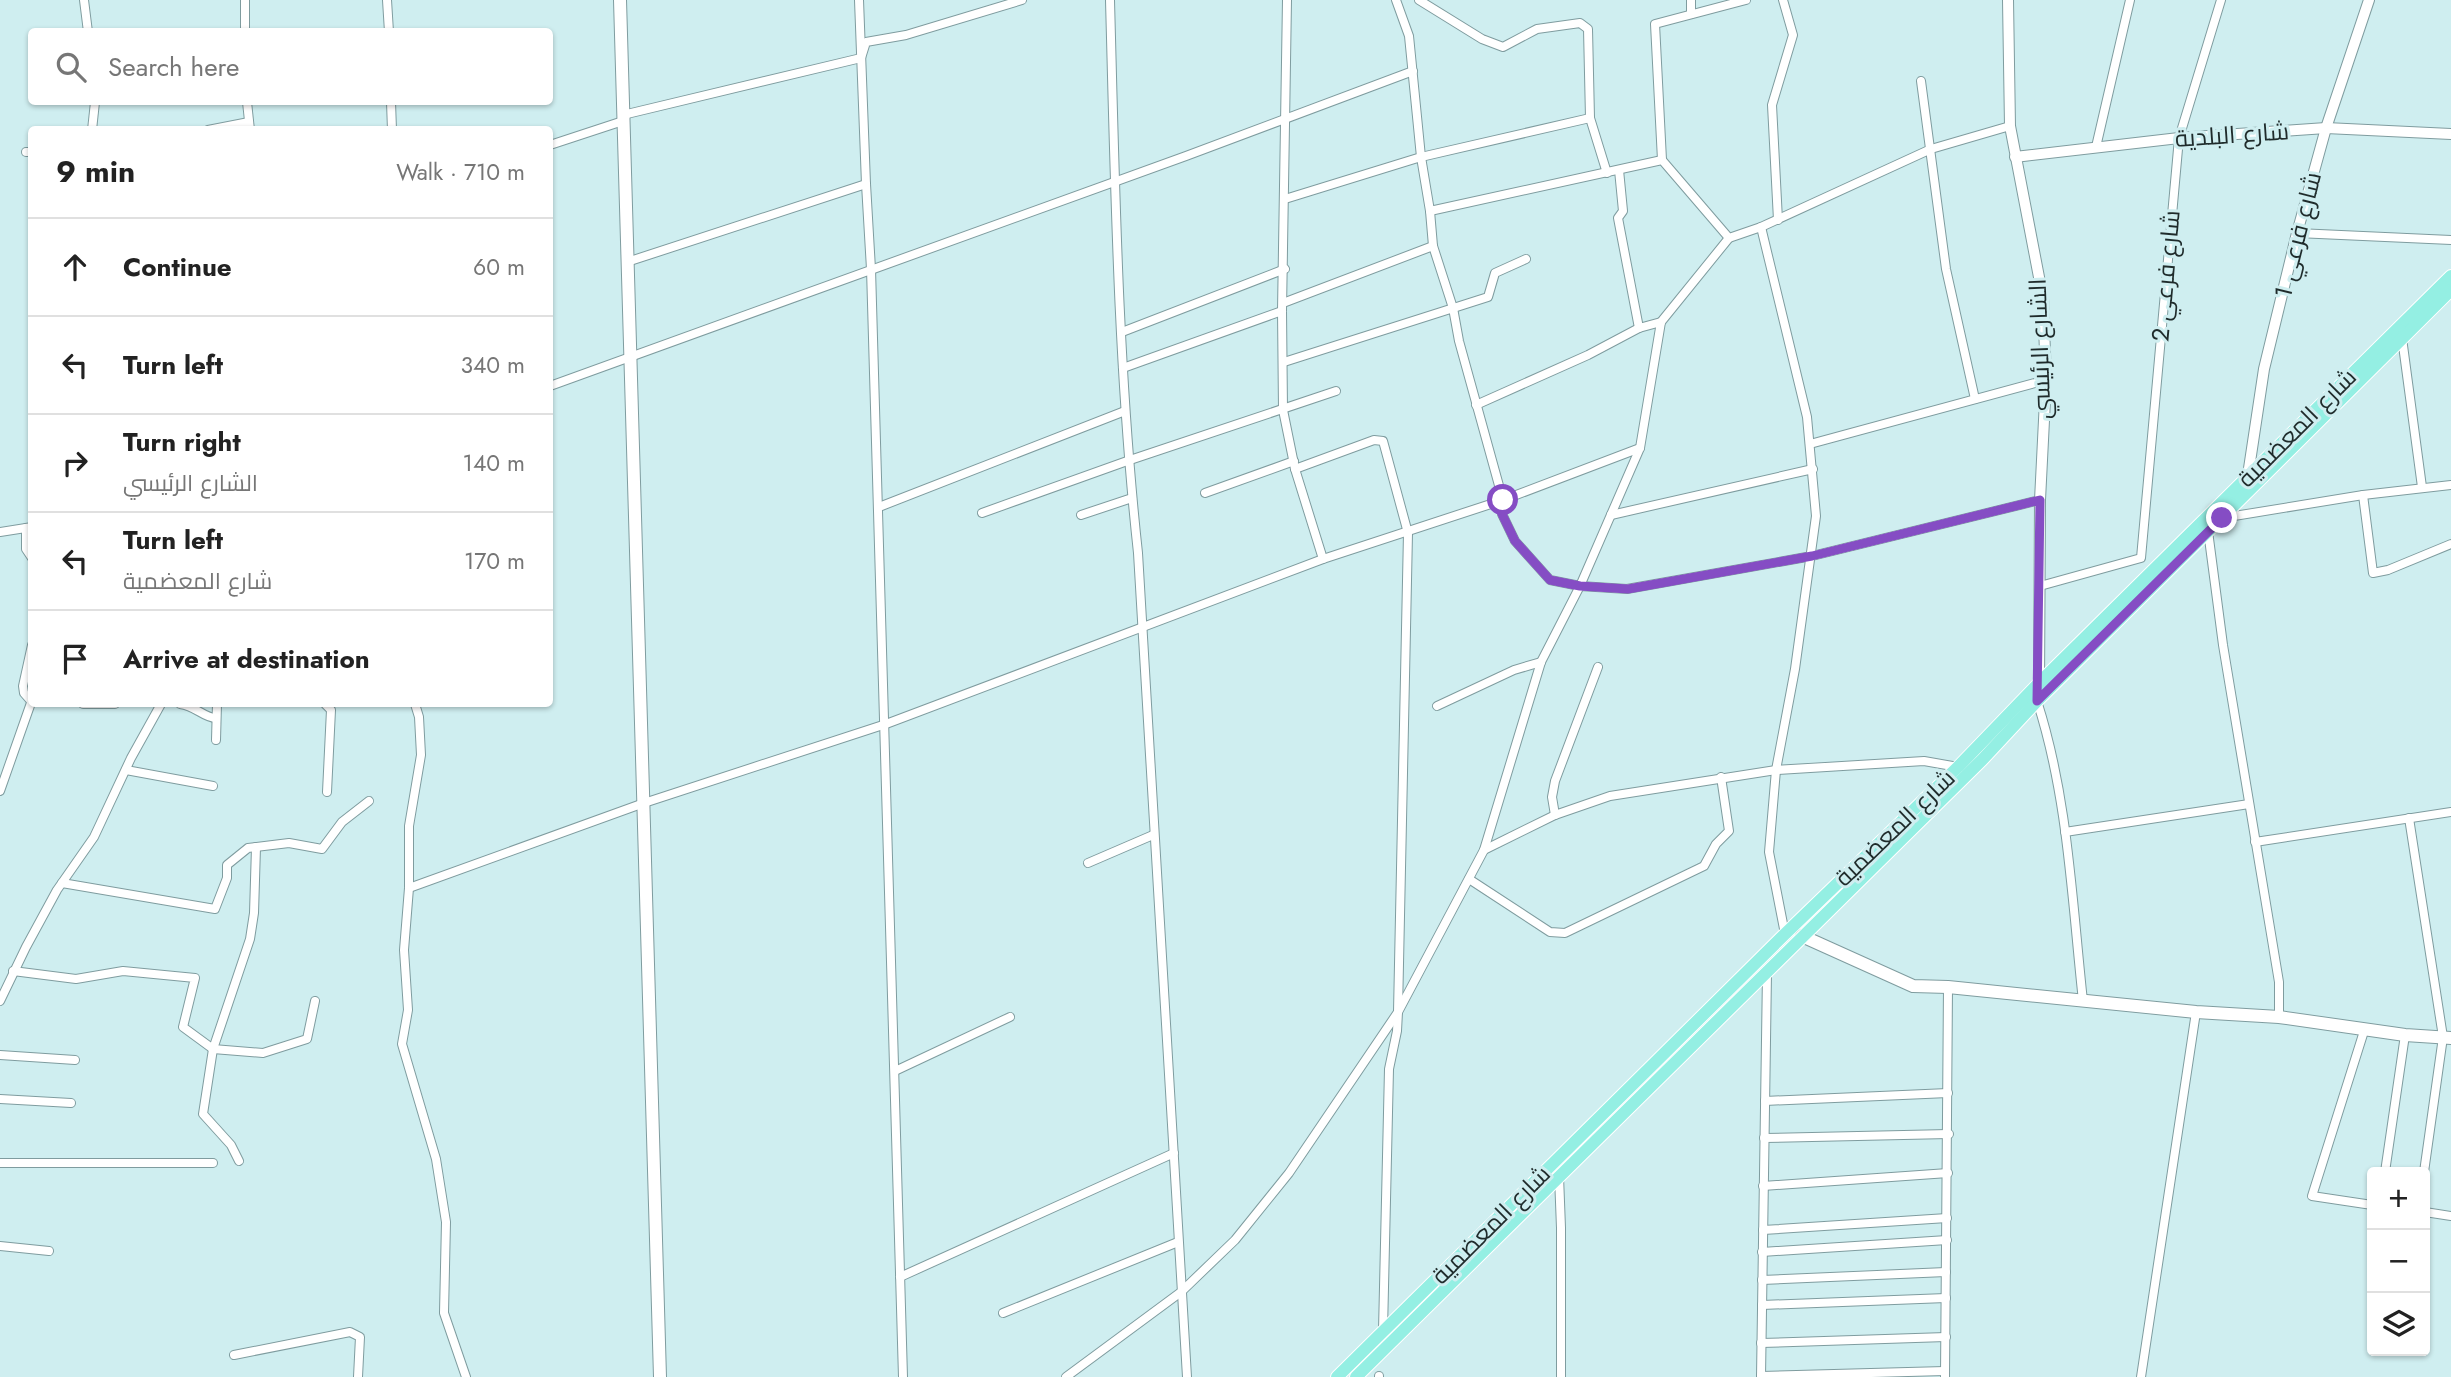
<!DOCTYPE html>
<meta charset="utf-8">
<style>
body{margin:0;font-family:Jost,Cairo,sans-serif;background:#f2f2f2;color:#222}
.controls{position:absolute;right:21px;bottom:21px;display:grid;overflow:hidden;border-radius:7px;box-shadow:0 2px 5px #0004}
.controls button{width:63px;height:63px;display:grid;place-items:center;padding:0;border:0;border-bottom:2px solid #e0e0e0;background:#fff;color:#222;font:35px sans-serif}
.stop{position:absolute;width:21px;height:21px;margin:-16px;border:5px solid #854dc4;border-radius:50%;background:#fff}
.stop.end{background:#854dc4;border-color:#fff;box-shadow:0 2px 7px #0008}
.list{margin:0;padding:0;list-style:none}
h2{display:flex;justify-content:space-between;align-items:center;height:91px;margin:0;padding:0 28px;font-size:30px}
h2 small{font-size:23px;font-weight:400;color:#767676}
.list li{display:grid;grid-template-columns:46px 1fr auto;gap:21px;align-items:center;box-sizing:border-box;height:98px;padding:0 28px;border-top:2px solid #e0e0e0}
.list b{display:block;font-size:26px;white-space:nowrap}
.list p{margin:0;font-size:23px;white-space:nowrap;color:#767676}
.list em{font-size:23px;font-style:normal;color:#767676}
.icon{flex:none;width:38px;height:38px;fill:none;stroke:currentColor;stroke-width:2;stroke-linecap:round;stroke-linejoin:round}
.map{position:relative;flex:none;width:2451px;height:1377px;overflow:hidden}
.search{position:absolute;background:#fff;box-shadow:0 2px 5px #0004;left:28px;top:28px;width:525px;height:77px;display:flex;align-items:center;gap:18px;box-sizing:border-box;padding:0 24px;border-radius:7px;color:#767676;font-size:26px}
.panel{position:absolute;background:#fff;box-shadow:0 2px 5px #0004;left:28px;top:126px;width:525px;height:581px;border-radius:7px}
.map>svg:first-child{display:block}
</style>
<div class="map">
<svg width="2451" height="1377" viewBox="0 0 2451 1377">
<rect width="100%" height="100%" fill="#cfeef0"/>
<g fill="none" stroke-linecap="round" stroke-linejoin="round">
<g stroke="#7f9c9f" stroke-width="10">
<g id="minor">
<polyline points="84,0 88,32"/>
<polyline points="245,0 245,32"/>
<polyline points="387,0 389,32"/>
<polyline points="859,0 866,184 871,269 903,1377"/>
<path d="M1110 0C1115 185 1118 370 1138 553L1187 1377"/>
<polyline points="1287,0 1282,311 1283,410 1295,469 1323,559"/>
<polyline points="1396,0 1409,36 1421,157 1430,211 1662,160 1729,238 1761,227 1931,149 2010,126"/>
<polyline points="1419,0 1482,39 1503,47 1537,29 1580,23 1588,29 1590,118 1607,173"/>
<polyline points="1691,0 1691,14"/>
<polyline points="1921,81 1946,269 1975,399"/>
<polyline points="247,102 250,130"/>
<polyline points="391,102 392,130"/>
<polyline points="92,130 95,102"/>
<polyline points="208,130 249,122"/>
<polyline points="550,145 623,121 627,114 861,58 866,42 906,35 1022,0"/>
<polyline points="2096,147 2130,0"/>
<polyline points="26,152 32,152"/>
<polyline points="1662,160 1655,24 1746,0"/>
<polyline points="1619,170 1623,211 1618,218 1639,328"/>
<polyline points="1285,199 1421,157 1590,118"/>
<polyline points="1430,211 1433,246 1453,308 1459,341 1503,500 1502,514 1515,541 1550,580 1580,586 1627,589 1812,556 2040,500"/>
<polyline points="1778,220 1772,105 1793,35 1783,0"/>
<polyline points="1761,227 1807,417 1816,516 1795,669 1776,770 1769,852 1785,934"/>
<polyline points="2297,233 2451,240"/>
<polyline points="627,262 866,184"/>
<polyline points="1283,303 1433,246"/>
<polyline points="1122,332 1285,269"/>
<polyline points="2402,338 2422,487"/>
<polyline points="1284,362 1488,297 1495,273 1526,259"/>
<polyline points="1123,368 1282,311"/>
<polyline points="550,386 1186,156 1413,71"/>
<polyline points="1476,405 1588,355 1639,328 1661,322"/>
<polyline points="1810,444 2046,380"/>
<polyline points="1295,469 1374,440 1383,441 1408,533 1398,1012 1397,1031 1389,1069 1383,1331"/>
<polyline points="1205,493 1294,461"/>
<polyline points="2363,495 2373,573 2388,570 2451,544"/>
<polyline points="879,507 1125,411"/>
<polyline points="982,513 1130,460 1336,391"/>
<polyline points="1081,515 1132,498"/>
<polyline points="1611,515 1813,469"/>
<polyline points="2222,518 2363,495 2451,485"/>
<polyline points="26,528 26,549 32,558"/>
<polyline points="2208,531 2223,645 2279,982 2279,1017"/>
<polyline points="0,532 32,527"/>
<polyline points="2040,586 2141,558 2179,138 2221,0"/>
<polyline points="31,701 24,693 23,686 32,645"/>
<path d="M2037 701C2068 796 2072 901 2083 1001"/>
<polyline points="83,704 115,704"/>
<path d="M180 704C196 706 204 718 216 718"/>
<polyline points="325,704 331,710 327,792"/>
<polyline points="415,704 419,717 421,755 409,826 409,888 404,950 408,1010 402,1044 436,1159 446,1222 444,1313 466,1377"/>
<polyline points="1437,706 1514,670 1541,662"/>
<polyline points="216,740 217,704"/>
<polyline points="126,770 213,786"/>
<polyline points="0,791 32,700"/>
<polyline points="1555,815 1552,797 1555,781 1598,667"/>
<polyline points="2409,818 2443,1037 2424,1172"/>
<polyline points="2065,832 2249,804"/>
<polyline points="2255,842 2451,812"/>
<polyline points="1484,850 1555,815 1610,796 1776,770 1924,761 1958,767"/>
<polyline points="1088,863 1153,835"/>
<polyline points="1469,879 1550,932 1565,933 1704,866 1716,844 1729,831 1721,777"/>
<polyline points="62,883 215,909 227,878 227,865 248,848 289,843 322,849 342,822 369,801"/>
<polyline points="409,888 644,803 886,724 1323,559 1503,500 1640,448"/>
<polyline points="13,971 76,979 123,971 195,978 183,1027 213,1049 263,1053 307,1039 315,1001"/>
<polyline points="0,1001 26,947 57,890 94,837 131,758 161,704"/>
<polyline points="2365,1028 2312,1196 2372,1205"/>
<polyline points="0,1055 75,1060"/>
<polyline points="895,1071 1010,1017"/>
<polyline points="0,1099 71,1103"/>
<polyline points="1765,1101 1948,1093"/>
<polyline points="1764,1138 1949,1134"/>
<polyline points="239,1161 231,1145 203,1114 213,1049 250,939 254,913 256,847"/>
<polyline points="0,1163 213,1163"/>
<polyline points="2385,1172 2405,1035"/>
<polyline points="1559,1176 1561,1228 1561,1377"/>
<polyline points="1763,1186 1948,1173"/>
<polyline points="2425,1212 2451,1216"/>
<polyline points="1763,1230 1947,1218"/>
<polyline points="0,1246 49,1251"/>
<polyline points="1762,1252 1947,1240"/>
<polyline points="900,1277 1174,1153"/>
<polyline points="1762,1280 1946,1272"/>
<polyline points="1762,1305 1946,1298"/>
<polyline points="1003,1313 1178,1242"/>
<polyline points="1761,1343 1946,1337"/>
<polyline points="234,1355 350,1332 360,1337 358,1377"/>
<polyline points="1761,1376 1945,1371"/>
<polyline points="1066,1377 1181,1292 1235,1240 1289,1173 1398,1012 1484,850 1541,662 1580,586 1640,448 1661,322 1729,238"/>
<polyline points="1379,1377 1379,1376"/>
<polyline points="1761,1377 1767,973"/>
<polyline points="1945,1377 1948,987"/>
<polyline points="2141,1377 2196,1012"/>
</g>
</g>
<g stroke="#7f9c9f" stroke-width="12">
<g id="tertiary">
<polyline points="2008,0 2010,126 2043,298 2046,380 2040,500 2039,687"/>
<polyline points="2015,157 2179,138 2326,128 2451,134"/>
<polyline points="2248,475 2264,369 2297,233 2326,128 2369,0"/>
</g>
</g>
<g stroke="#7f9c9f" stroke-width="14">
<g id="secondary">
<polyline points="620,0 660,1377"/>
<polyline points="1802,936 1913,986 1948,987 2196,1012 2279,1017 2405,1035 2451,1038"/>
</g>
</g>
<g stroke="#fff" stroke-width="14">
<g id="primary">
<polyline points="1337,1377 1785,934 1958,767 2039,683 2451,276"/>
<polyline points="1356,1377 1982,760 2037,701 2451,290"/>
</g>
</g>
<use href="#minor" stroke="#fff" stroke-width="8"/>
<use href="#tertiary" stroke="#fff" stroke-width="10"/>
<use href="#secondary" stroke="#fff" stroke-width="12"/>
<use href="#primary" stroke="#94efe3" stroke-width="12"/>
</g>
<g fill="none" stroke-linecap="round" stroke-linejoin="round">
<polyline stroke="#854dc4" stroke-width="9" points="1503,500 1502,514 1515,541 1550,580 1580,586 1628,589 1812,556 2040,500 2037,701 2222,518"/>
</g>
<g text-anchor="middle" stroke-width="6" stroke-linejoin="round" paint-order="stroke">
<g font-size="24" fill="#1f2b2b" stroke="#cfeef0">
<text transform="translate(2232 135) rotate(-4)" y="8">شارع البلدية</text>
<text transform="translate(2298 235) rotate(-76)" y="8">شارع فرعي 1</text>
<text transform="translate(2166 276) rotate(-85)" y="8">شارع فرعي 2</text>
<text transform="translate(2040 349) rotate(-92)" y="8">الشارع الرئيسي</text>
<text transform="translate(2297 428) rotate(-45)" y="8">شارع المعضمية</text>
<text transform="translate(1895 828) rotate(-44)" y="8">شارع المعضمية</text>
<text transform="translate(1491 1225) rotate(-45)" y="8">شارع المعضمية</text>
</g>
</g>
</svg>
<div class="controls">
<button>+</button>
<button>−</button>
<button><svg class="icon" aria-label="layers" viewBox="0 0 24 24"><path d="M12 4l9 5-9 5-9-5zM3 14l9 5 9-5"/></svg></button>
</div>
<div class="stop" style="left:1503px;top:500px"></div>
<div class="stop end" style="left:2222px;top:518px"></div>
<div class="search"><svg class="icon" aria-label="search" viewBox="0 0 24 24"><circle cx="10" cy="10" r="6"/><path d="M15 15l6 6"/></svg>Search here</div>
<section class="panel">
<h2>9 min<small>Walk · 710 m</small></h2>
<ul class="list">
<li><svg class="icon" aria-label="ahead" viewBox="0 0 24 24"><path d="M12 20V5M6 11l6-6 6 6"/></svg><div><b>Continue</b></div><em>60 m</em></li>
<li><svg class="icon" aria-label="left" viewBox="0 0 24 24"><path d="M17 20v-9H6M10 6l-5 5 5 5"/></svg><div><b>Turn left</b></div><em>340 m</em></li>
<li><svg class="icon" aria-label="right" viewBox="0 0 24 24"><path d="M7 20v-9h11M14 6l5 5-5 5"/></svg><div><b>Turn right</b><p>الشارع الرئيسي</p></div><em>140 m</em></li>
<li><svg class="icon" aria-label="left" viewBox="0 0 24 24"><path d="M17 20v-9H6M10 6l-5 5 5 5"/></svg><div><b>Turn left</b><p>شارع المعضمية</p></div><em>170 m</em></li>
<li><svg class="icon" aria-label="arrive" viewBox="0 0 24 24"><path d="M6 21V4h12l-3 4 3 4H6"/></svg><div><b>Arrive at destination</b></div></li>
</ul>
</section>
</div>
